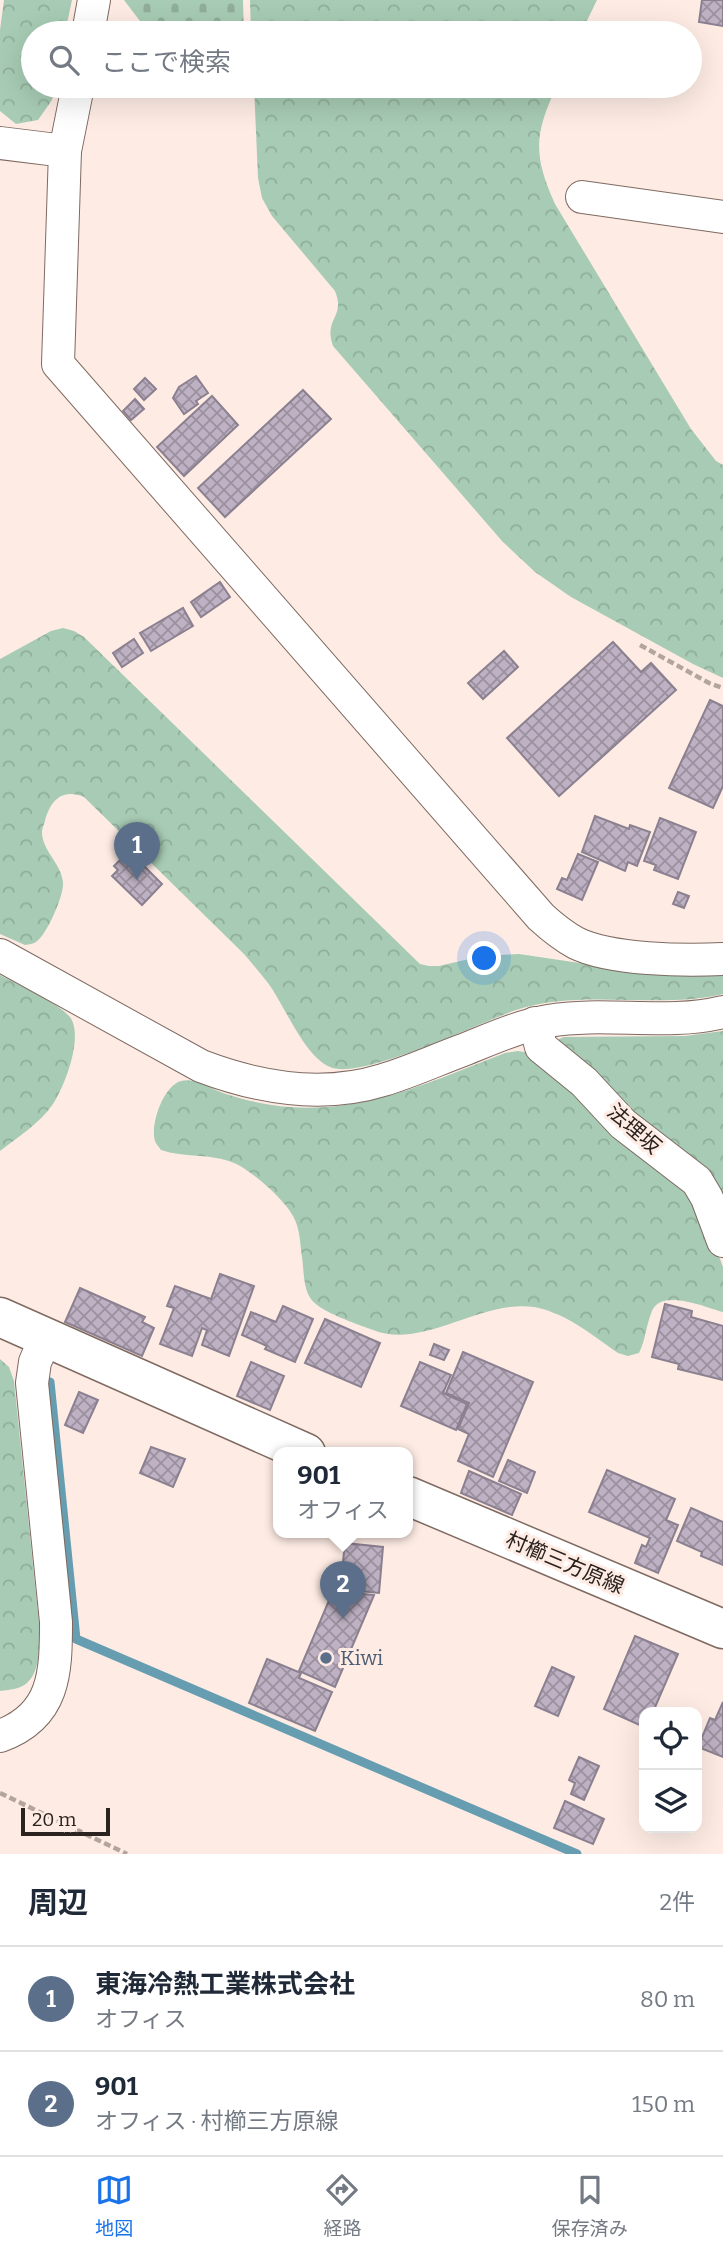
<!DOCTYPE html>
<html lang="ja">
<meta charset="utf-8">
<style>
body{margin:0;font-family:Bitter,"Noto Sans JP",serif;background:#f2f2f3;color:#1f2937}
.controls{position:absolute;right:21px;bottom:21px;display:grid;overflow:hidden;border-radius:14px;box-shadow:0 7px 28px #0002}
.controls button{width:63px;height:63px;display:grid;place-items:center;padding:0;border:0;border-bottom:2px solid #e0e1e3;background:#fff;color:#1f2937;font:35px sans-serif}
.scale{position:absolute;left:21px;bottom:18px;width:89px;box-sizing:border-box;padding-left:7px;border:4px solid #2b231f;border-top:0;font-size:19px;line-height:24px;white-space:nowrap;color:#2b231f;-webkit-text-stroke:5px #feece4;paint-order:stroke}
.you{position:absolute;left:485px;top:959px;width:24px;height:24px;margin:-18px;border:5px solid #fff;border-radius:50%;background:#1a73e8;box-shadow:0 0 0 10px #1a73e833}
.badge{display:grid;place-items:center;width:46px;height:46px;border-radius:50%;background:#1a73e8;color:#fff;font-size:23px;font-weight:700}
.pin{position:absolute;translate:-50% -58px;filter:drop-shadow(0 2px 4px #0008)}
.pin::after{content:'';position:absolute;top:37px;width:24px;height:21px;background:inherit;clip-path:polygon(0 0,100% 0,50% 100%)}
.popup{position:absolute;left:273px;top:1447px;width:140px;height:91px;box-sizing:border-box;display:grid;place-content:center;border-radius:14px;background:#fff;filter:drop-shadow(0 2px 5px #0005);font-size:23px;white-space:nowrap;color:#747a83}
.popup b{font-size:26px;color:#1f2937}
.popup::after{content:'';position:absolute;left:50%;top:100%;margin-left:-14px;border:14px solid transparent;border-top-color:#fff}
.list{margin:0;padding:0;list-style:none}
h2{display:flex;justify-content:space-between;align-items:center;height:91px;margin:0;padding:0 28px;font-size:30px}
h2 small{font-size:23px;font-weight:400;color:#747a83}
.list li{display:grid;grid-template-columns:46px 1fr auto;gap:21px;align-items:center;box-sizing:border-box;height:105px;padding:0 28px;border-top:2px solid #e0e1e3}
.list b{display:block;font-size:26px;white-space:nowrap}
.list p{margin:0;font-size:23px;white-space:nowrap;color:#747a83}
.list em{font-size:23px;font-style:normal;color:#747a83}
.icon{flex:none;width:38px;height:38px;fill:none;stroke:currentColor;stroke-width:2;stroke-linecap:round;stroke-linejoin:round}
.map{position:relative;flex:none;width:723px;height:1854px;overflow:hidden}
.search{position:absolute;background:#fff;box-shadow:0 7px 28px #0002;left:21px;right:21px;top:21px;height:77px;display:flex;align-items:center;gap:18px;box-sizing:border-box;padding:0 24px;border-radius:38px;color:#747a83;font-size:26px}
.sheet{height:301px;background:#fff}
nav{display:flex;justify-content:space-around;align-items:center;box-sizing:border-box;height:98px;border-top:2px solid #e0e1e3;background:#fff;font-size:19px;color:#747a83}
nav a{display:grid;justify-items:center;gap:4px}
nav .on{color:#1a73e8}
.map>svg:first-child{display:block}
</style>
<div class="map">
<svg width="723" height="1854" viewBox="0 0 723 1854">
<defs>
<pattern id="forest-crowns" width="20" height="18" patternUnits="userSpaceOnUse" patternTransform="scale(1.75)"><rect width="20" height="18" fill="#a7cbb4"/><path d="M2 6a3 3 0 1 1 6 0M12 15a3 3 0 1 1 6 0" fill="none" stroke="#90ae9a"/></pattern>
<pattern id="cemetery-stones" width="16" height="16" patternUnits="userSpaceOnUse" patternTransform="scale(1.75)"><rect width="16" height="16" fill="#a7cbb4"/><path d="M2 7V4a2 2 0 0 1 4 0v3zM10 15v-3a2 2 0 0 1 4 0v3z" fill="#90ae9a"/></pattern>
<pattern id="building-cross-hatch" width="8" height="8" patternUnits="userSpaceOnUse" patternTransform="scale(1.75)"><rect width="8" height="8" fill="#beb1c3"/><path d="M0 0l8 8M0 8l8-8" fill="none" stroke="#9b909e"/></pattern>
</defs>
<rect width="100%" height="100%" fill="#feece4"/>
<g fill="url(#forest-crowns)">
<polygon points="4,0 72,0 65,33 33,33 33,86 55,86 52,100 38,120 16,124 0,111 0,30"/>
<polygon points="250,0 597,0 581,33 251,33"/>
<path d="M254 86H557C534 134 533 155 555 204L691 429 716 461 723 465V678L693 664 571 597 535 572 502 541 333 346C323 318 346 318 335 291L272 216 262 198 258 178Z"/>
<path d="M63 628 74 631 84 637 420 964 429 966H439L482 956 519 954 620 969 723 973V994C656 1010 583 988 516 1010 481 1022 360 1081 330 1067 304 1056 285 1006 268 983 260 973 252 963 244 954L84 797C62 788 50 801 45 821 44 825 42 828 42 832 42 851 62 864 63 883 64 895 47 935 36 942 33 944 29 944 25 945L0 934V659L51 631Z"/>
<path d="M0 975C18 985 57 1002 70 1017 84 1036 65 1086 53 1104 40 1123 18 1137 0 1151Z"/>
<polygon points="723,1031 723,1216 639,1126 558,1044 559,1039 564,1037 685,1036"/>
<path d="M518 1051 531 1053 695 1193 723 1267V1312C705 1307 661 1288 652 1311 646 1325 646 1339 639 1353L628 1356 618 1353C593 1336 565 1312 534 1307 481 1299 423 1350 373 1330 357 1324 320 1312 311 1299 303 1288 304 1270 302 1257 300 1243 300 1228 293 1216 285 1200 251 1170 234 1163 211 1153 184 1158 161 1150 159 1147 156 1144 155 1141 150 1125 163 1086 181 1081 195 1077 213 1090 226 1094 247 1101 268 1105 289 1107 366 1113 435 1080 505 1053Z"/>
<path d="M0 1359 9 1367 14 1381 39 1623C39 1640 42 1670 27 1683 20 1689 9 1690 0 1691Z"/>
</g>
<polygon fill="url(#cemetery-stones)" points="124,0 243,0 244,33 149,33"/>
<g fill="none" stroke-linecap="round" stroke-linejoin="round">
<polyline stroke="#669db1" stroke-width="9" points="50,1382 76,1639 577,1854"/>
</g>
<g fill="url(#building-cross-hatch)" stroke="#8b8090" stroke-width="2">
<polygon points="702,0 723,0 723,26 699,22"/>
<polygon points="196,376 208,393 196,401 198,404 184,414 173,398 179,387"/>
<polygon points="145,378 156,389 144,400 134,389"/>
<polygon points="303,390 331,419 225,517 198,488"/>
<polygon points="212,396 238,425 184,476 157,447"/>
<polygon points="135,399 144,409 131,420 123,411"/>
<polygon points="220,582 230,597 201,617 191,602"/>
<polygon points="183,608 193,626 151,651 140,633"/>
<polygon points="134,639 143,653 122,667 113,653"/>
<polygon points="613,642 641,672 651,663 676,690 559,796 507,738"/>
<polygon points="504,651 518,667 483,699 468,683"/>
<polygon points="710,700 723,706 723,786 713,808 669,788"/>
<polygon points="595,816 629,829 630,825 650,832 637,866 628,862 625,871 582,852"/>
<polygon points="660,818 696,832 678,879 654,870 656,865 644,861"/>
<polygon points="578,854 598,862 582,900 557,889 562,878 567,880"/>
<polygon points="133,855 162,884 142,905 112,876 118,870 114,866 123,857 126,861"/>
<polygon points="678,892 689,896 684,908 673,904"/>
<polygon points="220,1274 254,1286 229,1356 202,1345 207,1330 202,1328 192,1356 160,1344 174,1308 167,1306 175,1286 211,1299"/>
<polygon points="80,1288 145,1317 142,1322 154,1328 142,1356 65,1322"/>
<polygon points="665,1304 692,1311 691,1317 723,1326 723,1380 678,1369 679,1364 652,1357"/>
<polygon points="283,1306 313,1319 295,1362 265,1349 267,1346 242,1335 251,1312 276,1322"/>
<polygon points="325,1319 380,1343 361,1387 305,1363"/>
<polygon points="434,1344 449,1350 444,1360 430,1355"/>
<polygon points="463,1352 533,1382 493,1477 458,1461 469,1434 458,1429 469,1403 446,1393"/>
<polygon points="251,1362 284,1376 270,1410 237,1396"/>
<polygon points="420,1362 451,1375 443,1393 467,1404 456,1430 401,1406"/>
<polygon points="79,1392 98,1400 83,1433 65,1425"/>
<polygon points="151,1447 185,1459 173,1487 140,1473"/>
<polygon points="508,1460 535,1472 527,1493 499,1481"/>
<polygon points="607,1470 675,1499 666,1520 678,1525 658,1573 635,1563 642,1545 646,1547 650,1538 589,1512"/>
<polygon points="469,1471 521,1494 512,1515 461,1493"/>
<polygon points="691,1508 723,1522 723,1565 701,1556 702,1552 677,1541"/>
<polygon points="345,1543 383,1547 379,1593 340,1589"/>
<polygon points="333,1591 374,1595 335,1687 299,1671"/>
<polygon points="635,1636 678,1654 653,1712 644,1712 644,1727 604,1709"/>
<polygon points="267,1659 301,1673 299,1678 332,1692 315,1731 249,1703"/>
<polygon points="552,1667 574,1677 558,1716 535,1706"/>
<polygon points="723,1702 723,1757 698,1747 710,1718 715,1720"/>
<polygon points="579,1757 599,1766 584,1800 571,1794 575,1783 569,1780"/>
<polygon points="565,1801 604,1819 593,1844 554,1828"/>
</g>
<g fill="none" stroke-linecap="round" stroke-linejoin="round">
<g stroke="#7e6a61" stroke-width="34">
<g id="minor">
<polyline points="88,33 94,0"/>
<path d="M78 86 65 151 58 364 541 917C552 927 563 936 576 943 610 960 685 961 723 959"/>
<polyline points="0,143 65,151"/>
<polyline points="582,197 723,217"/>
<path d="M0 955 201 1066C259 1088 322 1099 383 1080 410 1072 436 1060 463 1050 491 1039 519 1026 548 1021 606 1011 666 1026 723 1012"/>
<polyline points="535,1023 541,1047 584,1082 623,1124 697,1181 707,1198 723,1241"/>
<path d="M0 1736C55 1716 56 1673 56 1622L32 1383 35 1362 45 1339"/>
</g>
</g>
<g stroke="#7e6a61" stroke-width="41">
<g id="secondary">
<polyline points="0,1317 306,1453"/>
<polyline points="408,1496 723,1629"/>
</g>
</g>
<g stroke="#b3a59e" stroke-width="4.5" stroke-dasharray="7 3.5" stroke-linecap="butt">
<polyline points="640,645 709,683 723,688"/>
<polyline points="0,1793 127,1854"/>
</g>
<use href="#minor" stroke="#fff" stroke-width="32"/>
<use href="#secondary" stroke="#fff" stroke-width="38"/>
</g>
<circle fill="#5c6f8a" stroke="#feece4" stroke-width="2.5" cx="326" cy="1658" r="7"/>
<g text-anchor="middle" stroke-width="6" stroke-linejoin="round" paint-order="stroke">
<g font-size="21" fill="#2b231f" stroke="#feece4">
<text transform="translate(634 1129) rotate(41)" y="7">法理坂</text>
<text transform="translate(565 1563) rotate(23)" y="7">村櫛三方原線</text>
</g>
<g font-size="21" fill="#4e5e75" stroke="#feece4" text-anchor="start">
<text x="340" y="1665">Kiwi</text>
</g>
</g>
</svg>
<div class="controls">
<button><svg class="icon" aria-label="locate" viewBox="0 0 24 24"><circle cx="12" cy="12" r="6"/><path d="M12 2v4M12 18v4M2 12h4M18 12h4"/></svg></button>
<button><svg class="icon" aria-label="layers" viewBox="0 0 24 24"><path d="M12 4l9 5-9 5-9-5zM3 14l9 5 9-5"/></svg></button>
</div>
<div class="scale">20 m</div>
<div class="you"></div>
<div class="pin badge" style="left:137px;top:880px;background:#5c6f8a">1</div>
<div class="pin badge" style="left:343px;top:1619px;background:#5c6f8a">2</div>
<div class="popup"><b>901</b>オフィス</div>
<div class="search"><svg class="icon" aria-label="search" viewBox="0 0 24 24"><circle cx="10" cy="10" r="6"/><path d="M15 15l6 6"/></svg>ここで検索</div>
</div>
<section class="sheet">
<h2>周辺<small>2件</small></h2>
<ul class="list">
<li><span class="badge" style="background:#5c6f8a">1</span><div><b>東海冷熱工業株式会社</b><p>オフィス</p></div><em>80 m</em></li>
<li><span class="badge" style="background:#5c6f8a">2</span><div><b>901</b><p>オフィス · 村櫛三方原線</p></div><em>150 m</em></li>
</ul>
</section>
<nav>
<a class="on"><svg class="icon" aria-label="map" viewBox="0 0 24 24"><path d="M3 6l6-2 6 2 6-2v14l-6 2-6-2-6 2zM9 4v14M15 6v14"/></svg>地図</a>
<a><svg class="icon" aria-label="directions" viewBox="0 0 24 24"><path d="M12 3l9 9-9 9-9-9zM9 14v-3h6M13 9l2 2-2 2"/></svg>経路</a>
<a><svg class="icon" aria-label="saved" viewBox="0 0 24 24"><path d="M7 4h10v16l-5-4-5 4z"/></svg>保存済み</a>
</nav>
